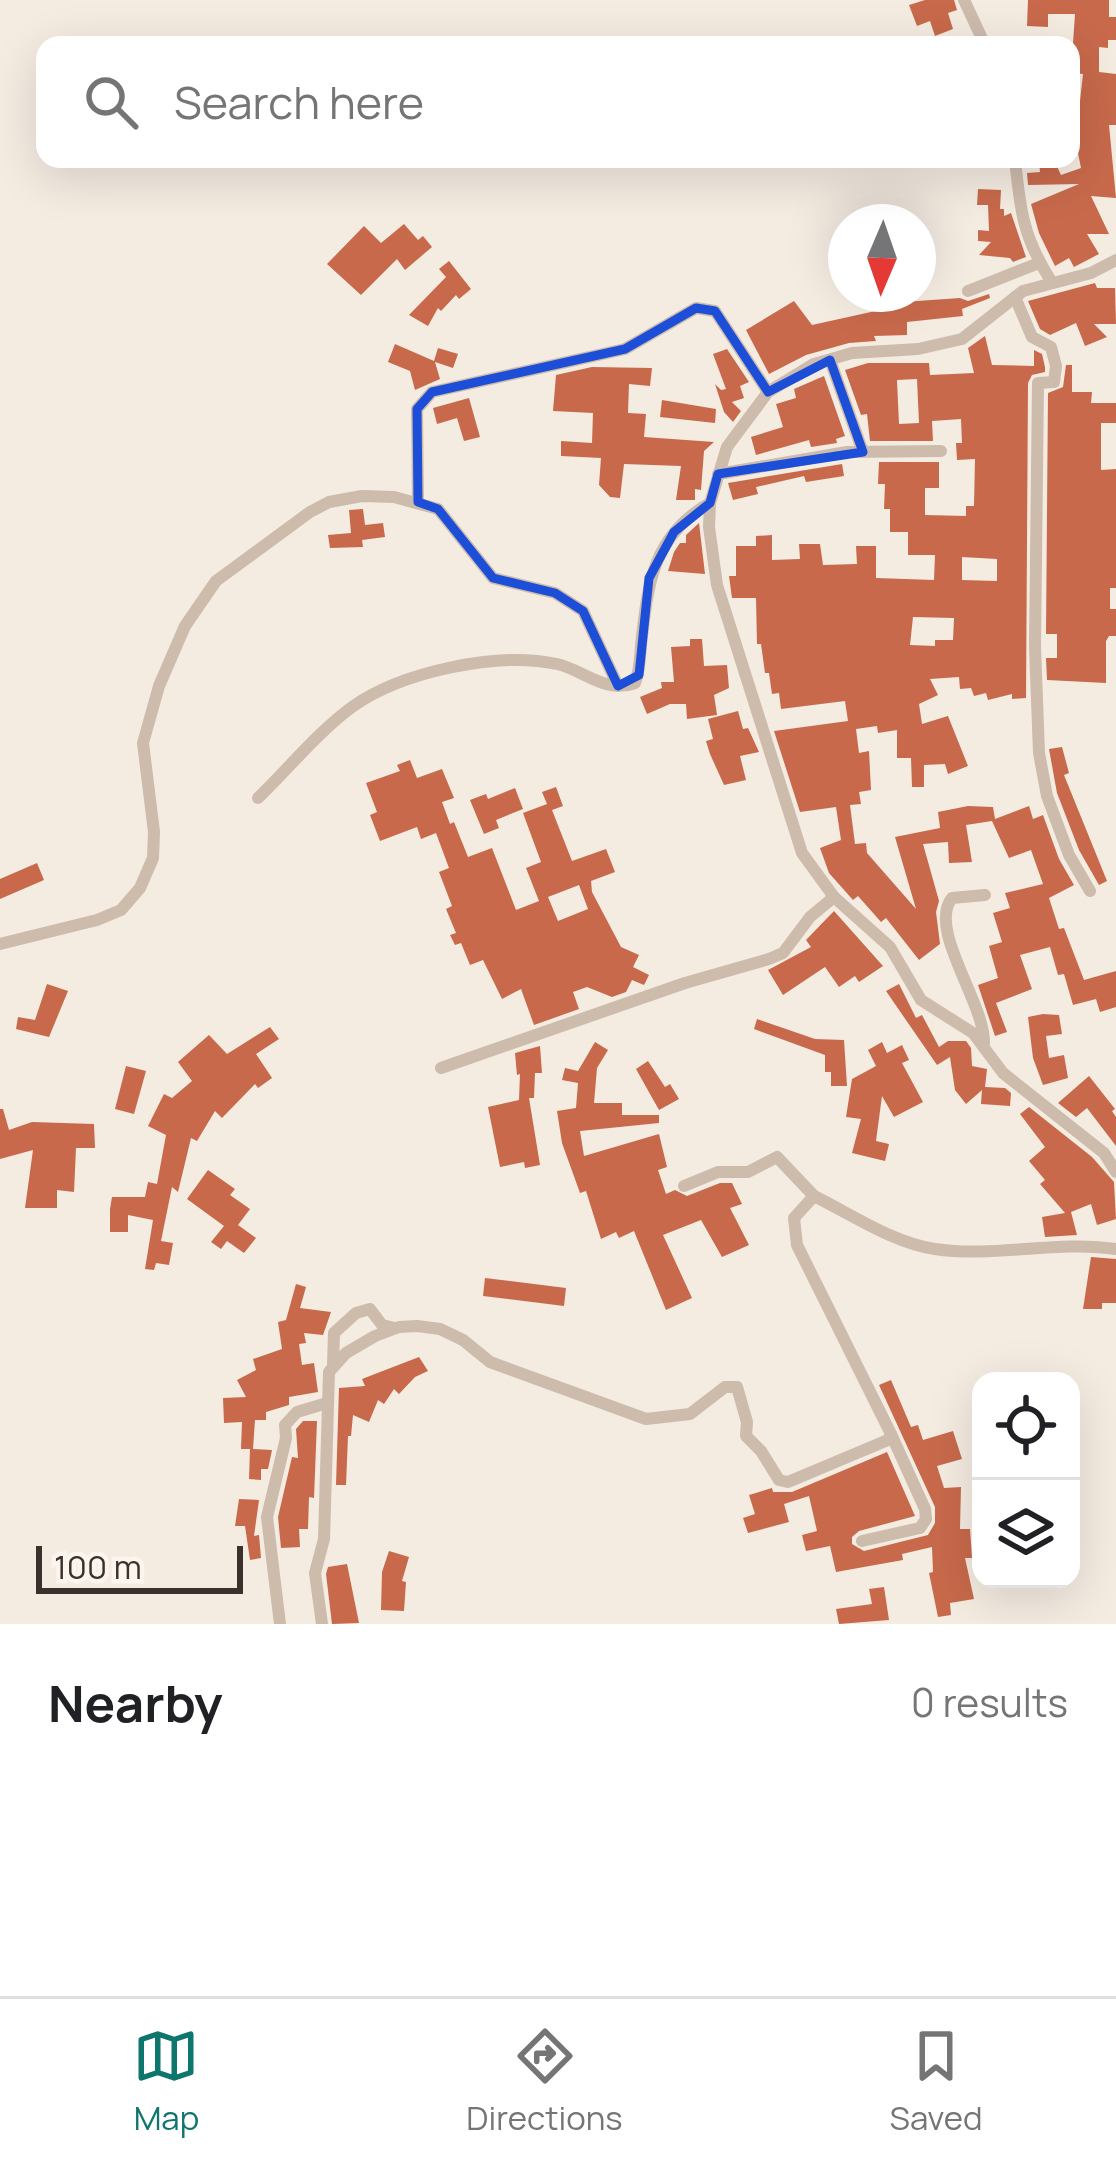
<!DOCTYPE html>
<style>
body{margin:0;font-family:Manrope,sans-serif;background:#f2f2f2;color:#202124}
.controls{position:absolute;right:36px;bottom:36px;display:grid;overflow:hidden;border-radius:24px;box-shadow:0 12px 48px #0002}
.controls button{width:108px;height:108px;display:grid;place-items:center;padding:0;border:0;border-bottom:3px solid #e0e0e0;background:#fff;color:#202124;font:60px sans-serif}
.compass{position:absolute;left:828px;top:204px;width:108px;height:108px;border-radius:50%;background:#fff;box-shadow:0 12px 48px #0002;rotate:182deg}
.scale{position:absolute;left:36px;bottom:30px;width:207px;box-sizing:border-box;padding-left:12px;border:6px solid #3b302b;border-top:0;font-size:33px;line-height:42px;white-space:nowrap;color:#3b302b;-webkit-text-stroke:9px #fbf5ee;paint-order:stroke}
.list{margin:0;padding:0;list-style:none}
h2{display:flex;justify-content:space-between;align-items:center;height:156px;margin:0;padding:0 48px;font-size:51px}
h2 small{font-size:39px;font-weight:400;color:#757577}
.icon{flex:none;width:66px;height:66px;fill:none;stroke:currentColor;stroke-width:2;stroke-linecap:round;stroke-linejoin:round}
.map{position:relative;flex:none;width:1116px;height:1624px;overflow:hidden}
.search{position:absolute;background:#fff;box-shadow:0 12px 48px #0002;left:36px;right:36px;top:36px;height:132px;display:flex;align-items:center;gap:30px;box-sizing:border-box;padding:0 42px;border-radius:24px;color:#757577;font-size:45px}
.sheet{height:372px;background:#fff}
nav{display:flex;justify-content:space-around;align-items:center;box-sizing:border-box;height:168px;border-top:3px solid #e0e0e0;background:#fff;font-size:33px;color:#757577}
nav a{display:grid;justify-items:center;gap:6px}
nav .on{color:#0f766e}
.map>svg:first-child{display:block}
</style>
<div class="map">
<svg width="1116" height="1624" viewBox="0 0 1116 1624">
<rect width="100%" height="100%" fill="#f4ebe1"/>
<g fill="#c8694b" fill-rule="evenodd">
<polygon points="925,0 954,0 957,10 948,13 953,29 935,36 930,21 917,26 909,5"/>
<polygon points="1028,0 1109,0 1109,17 1116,17 1116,40 1108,40 1108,48 1099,47 1099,72 1116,74 1116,125 1109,125 1116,198 1091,196 1109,234 1087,234 1099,254 1074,267 1069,258 1055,266 1039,233 1031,204 1079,184 1028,185 1027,173 1040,172 1039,162 1054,160 1061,175 1081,168 1077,148 1079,121 1071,120 1071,100 1080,101 1083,74 1071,73 1075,14 1048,14 1048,27 1027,26"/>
<polygon points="978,189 1001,190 1000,209 1004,209 1004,216 1011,213 1026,257 1013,262 1010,258 979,255 991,242 978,241 978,230 989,231 988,205 977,205"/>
<polygon points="404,224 418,240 423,236 432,247 405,270 397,259 361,295 327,264 364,226 381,243"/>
<polygon points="449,261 471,289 459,299 456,295 441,311 438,308 428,326 409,315 446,277 439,269"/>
<polygon points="1095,283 1097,288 1115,288 1116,324 1094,324 1107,337 1085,346 1076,323 1050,335 1040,329 1028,301"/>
<polygon points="989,294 990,298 962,309 963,316 907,322 907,335 874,336 876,341 849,343 806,355 769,374 746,330 794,301 812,325 880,310 880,297 903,297 903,302 960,298 968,301"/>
<path d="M985 336 992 365 1034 366V350L1042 354 1045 367V372L1032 375 1028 383 1026 698 1012 699V694L988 700 986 693 974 696 971 688 960 689 959 677 930 679 938 695 919 704 922 724 948 716 968 766 948 774 945 764 924 765V787H912L911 758H897V730L878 733 877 726 856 729 859 753 869 751 871 790 859 792 861 804 850 805 855 844 866 843 867 853 916 909 895 837 940 828 938 812 968 806 993 807 995 819 1029 806 1033 819 1043 815 1059 859 1074 885 1049 898 1059 929 1064 928 1084 980 1116 971V1007L1100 1012 1096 999 1073 1005 1064 974 1058 975 1050 947 1020 955 1032 989 996 1003 1007 1032 995 1036 978 985 998 978 989 946 1002 942 993 913 1010 908 1005 893 1043 884 1031 850 1009 858 992 821 966 825 972 862 949 863 948 842 923 844 939 901 936 912 940 944 919 960 886 918 881 922 858 896 853 900 829 873 820 848 841 840 836 807 800 812 774 731 848 721 845 701 781 709 779 693 772 694 769 673H765L761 644H757L756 598H732L729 576H736V546H756V536L772 535V560L800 559 799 544H820L823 565 857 564 856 546H876V578L934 580 935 555H908V532H890V509H884L885 484H878L879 462H939V488H925V515L966 516V506H974L975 459 957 460 956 443H962L961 419 932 421 933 441H870L867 414 861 415 845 370 868 363H929L930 375 974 373 968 348ZM917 379 919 423 899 424 897 380ZM962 557 997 559V581L962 580ZM913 617 954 618 953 640H935V646L910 645Z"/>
<polygon points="395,344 434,361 438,348 458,354 453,368 435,362 440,379 415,390 410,371 388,362"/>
<polygon points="727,349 749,382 740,386 744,398 732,402 741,411 733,422 724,412 715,384 721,390 726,389 713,354"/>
<polygon points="1066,365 1072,365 1072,392 1092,392 1091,403 1116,403 1116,423 1101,423 1101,470 1116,469 1116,588 1110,588 1110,609 1116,609 1116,636 1109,636 1106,641 1106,683 1047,680 1046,658 1057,658 1057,634 1046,634 1048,393 1063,387"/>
<polygon points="592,367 652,368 650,386 629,384 628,413 646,414 644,437 714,442 704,451 701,490 695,489 695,500 676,500 681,466 624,464 620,498 610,497 599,485 601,458 561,456 561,441 592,443 593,413 553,411 556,375"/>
<polygon points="824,376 845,436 836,439 837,443 811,447 809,440 756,455 751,437 783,427 776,404 796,398 794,389"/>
<polygon points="469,398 480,437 464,441 457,418 437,424 433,408"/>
<polygon points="662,400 716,409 715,423 660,417"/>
<polygon points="842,464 844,476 806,482 804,476 756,487 758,494 733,500 728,483"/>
<polygon points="363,509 365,525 383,523 385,537 362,540 363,547 330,548 328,535 351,533 349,510"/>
<polygon points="699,523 705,574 668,571 674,552 680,543 686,543 686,535"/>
<polygon points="690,639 702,639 704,666 727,665 729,688 714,695 717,715 687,719 686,704 670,704 647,714 640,697 662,688 661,682 674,682 671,647 690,646"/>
<polygon points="738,711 743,729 748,728 759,752 740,756 746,780 724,785 710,754 706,741 713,739 708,719"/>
<polygon points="1062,747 1069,773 1064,775 1107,881 1099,885 1079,850 1057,793 1049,749"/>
<path d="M410 760 417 778 442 769 454 798 442 802 450 824 454 822 468 857 492 848 516 910 539 901 526 868 541 862 523 813 547 804 542 792 556 787 563 806 552 810 572 861 606 849 615 872 591 881 592 892 621 947 639 955 633 967 649 975 644 985 632 980 626 992 612 997 587 987 573 992 579 1009 534 1025 521 989 502 999 483 960 470 965 461 943 455 945 450 935 456 933 446 909 452 906 439 872 449 868 436 833 421 839 417 827 380 841 370 815 377 812 366 783 400 771 397 765ZM579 885 588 909 558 921 548 897Z"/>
<polygon points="515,788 523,809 496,820 499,828 484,834 470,800 486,794 488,799"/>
<polygon points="37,863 44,880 0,899 0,879"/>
<polygon points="834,911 883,966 859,982 855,976 839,987 825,967 783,995 768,970 811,947 806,940"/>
<polygon points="47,984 68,991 49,1037 16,1029 18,1017 35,1020"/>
<polygon points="899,984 916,1018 922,1015 939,1047 948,1041 966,1041 971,1048 972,1066 987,1069 985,1087 1005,1088 1011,1093 1010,1106 981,1104 982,1090 966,1104 955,1090 950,1057 937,1065 886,991"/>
<polygon points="1043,1014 1059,1015 1062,1034 1046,1036 1049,1058 1064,1055 1068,1078 1043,1085 1033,1058 1028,1017"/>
<polygon points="757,1019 815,1039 844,1040 847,1086 831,1086 831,1072 825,1072 825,1055 754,1029"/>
<polygon points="270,1027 279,1039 256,1054 272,1078 258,1088 255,1084 222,1118 215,1111 197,1141 191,1138 178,1192 172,1187 161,1241 173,1243 169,1265 156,1263 154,1270 145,1269 153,1220 128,1215 128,1232 110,1232 110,1209 112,1197 145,1197 148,1182 157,1184 166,1135 148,1126 164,1094 172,1098 192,1081 178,1062 209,1035 227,1054"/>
<polygon points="595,1042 608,1050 597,1068 594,1103 622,1103 622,1115 659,1115 659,1123 580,1131 584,1156 659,1134 667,1167 658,1170 666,1194 675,1190 687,1196 720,1183 732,1183 742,1204 730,1208 749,1245 722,1257 701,1220 663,1235 692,1298 666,1310 634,1231 619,1238 616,1232 601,1239 586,1191 580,1193 562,1143 557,1111 576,1108 578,1083 562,1080 565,1068 578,1071"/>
<polygon points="882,1042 887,1053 902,1045 909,1060 902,1063 923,1102 894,1117 882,1096 876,1141 889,1144 885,1161 852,1153 861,1119 846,1117 852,1079 876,1066 868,1050"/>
<polygon points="540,1046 542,1073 535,1073 534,1098 529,1098 540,1165 525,1168 524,1162 500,1167 488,1107 519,1100 520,1074 517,1075 515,1053"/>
<polygon points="648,1061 665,1087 670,1084 679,1099 659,1110 636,1069"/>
<polygon points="126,1066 146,1071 134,1114 115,1109"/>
<polygon points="1089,1076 1115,1109 1112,1111 1116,1117 1116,1146 1087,1108 1076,1117 1058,1103"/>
<polygon points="1029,1107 1092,1157 1114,1182 1116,1219 1097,1225 1091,1204 1071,1212 1077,1235 1045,1237 1042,1217 1065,1213 1040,1184 1045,1180 1029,1161 1045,1147 1020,1114"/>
<polygon points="0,1109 3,1109 9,1130 32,1122 94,1124 95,1148 76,1148 74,1192 57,1190 57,1208 25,1208 33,1150 0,1159"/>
<polygon points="208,1170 235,1189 230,1195 250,1209 238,1225 256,1238 244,1253 227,1241 221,1249 211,1242 224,1226 187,1199"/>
<polygon points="1091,1257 1116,1259 1116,1303 1102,1303 1102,1309 1083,1309"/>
<polygon points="485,1278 566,1288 564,1306 483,1296"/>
<polygon points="296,1284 306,1287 300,1308 331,1312 323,1335 304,1333 306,1343 299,1344 302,1365 314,1363 318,1392 289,1397 289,1405 266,1412 266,1420 255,1420 253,1449 272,1450 268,1469 261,1469 261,1480 249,1479 250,1449 241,1449 242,1422 224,1423 223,1398 246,1397 237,1380 256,1370 253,1359 282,1349 278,1322 286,1320"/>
<polygon points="419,1357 428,1371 415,1377 399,1394 394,1389 384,1404 378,1400 369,1422 353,1415 351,1436 348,1436 346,1485 336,1485 339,1388 365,1386 362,1379"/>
<polygon points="891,1380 911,1427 918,1425 923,1440 953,1431 962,1459 937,1466 944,1488 961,1487 960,1529 970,1529 972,1558 965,1558 974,1599 950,1603 951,1615 938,1617 929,1573 933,1572 932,1547 902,1554 903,1560 836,1572 830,1546 806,1551 802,1535 817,1531 809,1496 784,1504 789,1522 748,1533 743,1518 755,1514 749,1495 772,1488 773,1492 792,1492 887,1452 915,1516 859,1531 852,1537 852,1544 864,1551 928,1535 935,1523 935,1507 879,1385"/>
<polygon points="303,1421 317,1421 314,1498 309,1497 308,1529 299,1529 300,1547 281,1548 278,1517 292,1457 298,1458 296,1429"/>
<polygon points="239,1499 259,1500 254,1536 259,1535 261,1558 250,1560 245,1526 235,1526"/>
<polygon points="389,1551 409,1557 402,1581 406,1582 404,1611 381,1610 382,1572"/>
<polygon points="347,1564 359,1623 332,1624 326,1574 328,1567"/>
<polygon points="884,1587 889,1620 839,1624 836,1609 872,1604 869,1589"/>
</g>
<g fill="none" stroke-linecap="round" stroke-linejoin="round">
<g stroke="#cdbbac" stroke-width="12">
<polyline points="964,0 985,45"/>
<path d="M1015 159C1020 210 1023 237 1051 281"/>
<polyline points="1116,260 1091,273 1023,291 962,339 918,349 852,353 814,364 768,392 727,447 710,503 709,527 717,585 802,853 834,897 890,947 921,1000 973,1033 1003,1073 1104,1153 1116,1172"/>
<polyline points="968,291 1039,263"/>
<polyline points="1015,297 1032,337 1051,347 1056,366 1054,382 1038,383 1035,647 1039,753 1047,796 1069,855 1090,891"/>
<polyline points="830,360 863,452"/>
<polyline points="718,474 847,452 941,451"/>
<polyline points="418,502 417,409 432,392 625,349 696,308 715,311 768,392"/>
<path d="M258 798C288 769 318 732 352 707 401 672 497 651 557 664 584 670 605 694 635 683 640 670 640 658 641 645 648 584 652 536 710 503"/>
<polyline points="0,944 97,920 121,910 140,888 153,858 154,832 143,743 159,686 185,626 216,581 310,512 329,502 362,496 394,497 438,509 493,578 555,593 583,611 618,686"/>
<path d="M984 1043C985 1003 927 929 952 898L985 895"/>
<polyline points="441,1068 685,983 769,959 783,953 810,917 834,897"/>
<polyline points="684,1186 718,1172 748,1172 777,1157 814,1196"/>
<polyline points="333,1366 334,1333 356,1313 370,1309 382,1325 395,1328"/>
<polyline points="862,1541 920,1528 926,1519 925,1509 891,1434"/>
<polyline points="280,1624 267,1517 286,1438 285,1425 297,1412 327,1403"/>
<path d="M322 1624 315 1573 324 1539 329 1372 346 1353 375 1336 399 1327 417 1326 440 1329 463 1340 490 1362 646 1419 690 1414 725 1387H737L747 1422 746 1436 761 1451 779 1480 788 1482 888 1440 891 1434 797 1245 794 1218 814 1196C851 1214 893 1243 935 1249 995 1258 1056 1240 1116 1249"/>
</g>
</g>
<path fill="none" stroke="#1d4ed8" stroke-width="9" stroke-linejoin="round" d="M696 308 715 311 768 392 830 360 863 452 718 474 710 503 674 532 649 578 639 675 618 686 583 611 555 593 493 578 438 509 418 502 417 409 432 392 625 349Z"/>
</svg>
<div class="controls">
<button><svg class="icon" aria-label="locate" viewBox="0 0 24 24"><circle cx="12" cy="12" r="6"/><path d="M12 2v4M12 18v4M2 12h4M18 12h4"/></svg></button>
<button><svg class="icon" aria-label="layers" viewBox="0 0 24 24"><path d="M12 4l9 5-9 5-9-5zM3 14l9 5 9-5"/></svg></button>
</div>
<svg class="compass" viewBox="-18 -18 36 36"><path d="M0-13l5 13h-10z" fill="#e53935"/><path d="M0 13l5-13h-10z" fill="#757577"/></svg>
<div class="scale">100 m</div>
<div class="search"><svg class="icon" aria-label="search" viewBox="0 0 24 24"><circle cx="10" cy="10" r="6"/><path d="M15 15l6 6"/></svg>Search here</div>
</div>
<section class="sheet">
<h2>Nearby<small>0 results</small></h2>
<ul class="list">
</ul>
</section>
<nav>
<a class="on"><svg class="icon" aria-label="map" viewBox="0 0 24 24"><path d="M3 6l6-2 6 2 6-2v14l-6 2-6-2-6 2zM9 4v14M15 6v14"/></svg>Map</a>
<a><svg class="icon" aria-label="directions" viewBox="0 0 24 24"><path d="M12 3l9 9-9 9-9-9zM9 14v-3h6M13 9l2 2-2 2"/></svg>Directions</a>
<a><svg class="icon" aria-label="saved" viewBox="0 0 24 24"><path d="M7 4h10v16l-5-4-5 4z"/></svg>Saved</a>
</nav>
